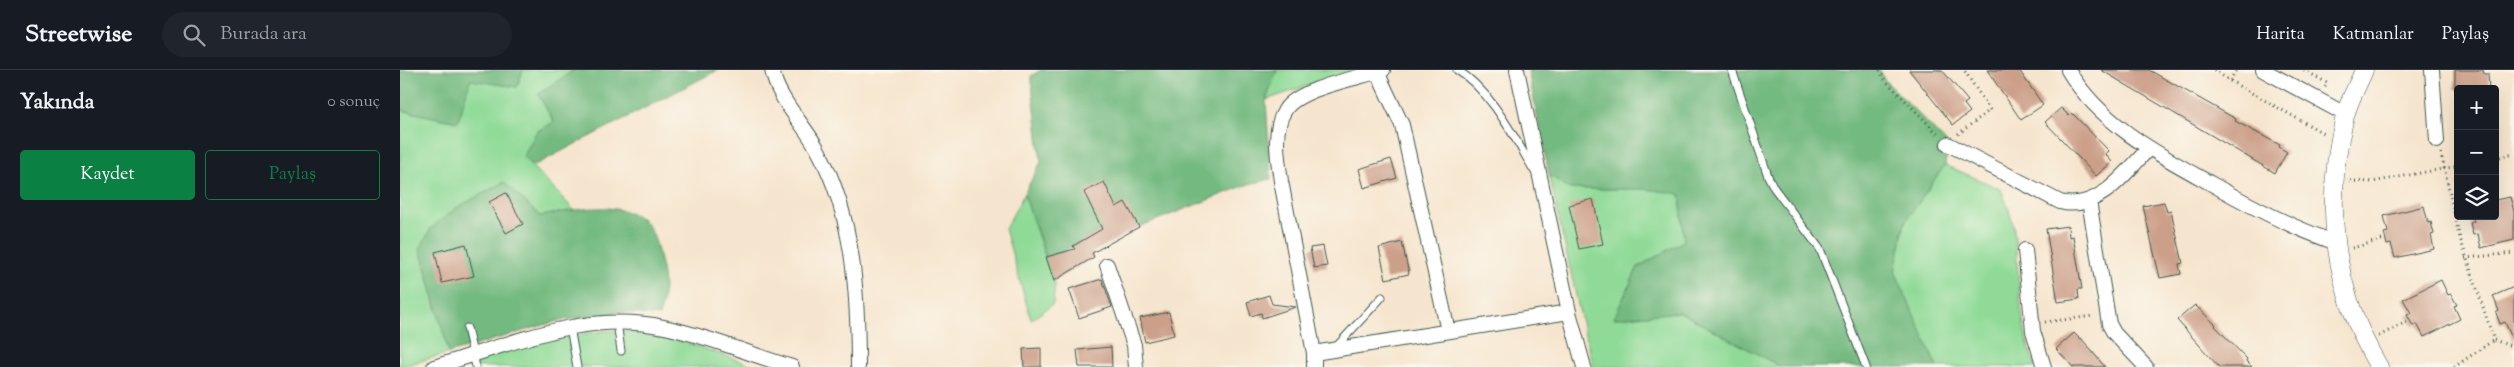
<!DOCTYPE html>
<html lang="tr">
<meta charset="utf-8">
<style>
body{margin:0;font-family:"Sorts Mill Goudy",serif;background:#20242c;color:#f1f3f6}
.controls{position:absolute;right:15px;top:15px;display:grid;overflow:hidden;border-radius:5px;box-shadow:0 5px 20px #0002}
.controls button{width:45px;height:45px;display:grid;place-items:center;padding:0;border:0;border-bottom:1px solid #363941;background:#171b24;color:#f1f3f6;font:25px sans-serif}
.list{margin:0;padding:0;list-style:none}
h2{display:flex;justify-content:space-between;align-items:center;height:65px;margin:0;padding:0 20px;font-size:21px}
h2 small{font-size:16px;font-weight:400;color:#9ea1a6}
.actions{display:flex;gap:10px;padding:15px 20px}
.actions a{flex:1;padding:11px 0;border:1px solid #0b8043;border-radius:5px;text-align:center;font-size:18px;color:#0b8043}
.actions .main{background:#0b8043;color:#fff}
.icon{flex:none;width:28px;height:28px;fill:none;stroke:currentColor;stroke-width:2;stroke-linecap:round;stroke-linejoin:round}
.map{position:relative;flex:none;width:2114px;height:297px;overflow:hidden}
header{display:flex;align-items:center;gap:30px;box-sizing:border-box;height:70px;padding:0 25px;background:#171b24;border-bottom:1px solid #363941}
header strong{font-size:24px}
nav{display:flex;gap:28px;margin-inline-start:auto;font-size:18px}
.search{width:350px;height:45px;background:#20242c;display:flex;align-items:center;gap:12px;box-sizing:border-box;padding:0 18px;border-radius:28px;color:#9ea1a6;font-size:19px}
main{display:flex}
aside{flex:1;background:#171b24}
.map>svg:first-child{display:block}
</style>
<header>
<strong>Streetwise</strong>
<div class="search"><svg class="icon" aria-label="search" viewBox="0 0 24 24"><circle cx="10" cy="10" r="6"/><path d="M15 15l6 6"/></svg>Burada ara</div>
<nav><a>Harita</a><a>Katmanlar</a><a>Paylaş</a></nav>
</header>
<main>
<aside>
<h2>Yakında<small>0 sonuç</small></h2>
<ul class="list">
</ul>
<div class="actions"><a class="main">Kaydet</a><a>Paylaş</a></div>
</aside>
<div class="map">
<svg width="2114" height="297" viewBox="0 0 2114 297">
<rect width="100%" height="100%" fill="#fbf7ec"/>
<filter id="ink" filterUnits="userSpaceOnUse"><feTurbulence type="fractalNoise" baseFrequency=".02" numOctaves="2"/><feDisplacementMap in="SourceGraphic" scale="10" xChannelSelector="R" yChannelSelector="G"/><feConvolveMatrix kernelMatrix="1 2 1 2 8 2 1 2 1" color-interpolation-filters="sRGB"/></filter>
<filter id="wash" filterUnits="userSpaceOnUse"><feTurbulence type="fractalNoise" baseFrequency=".0096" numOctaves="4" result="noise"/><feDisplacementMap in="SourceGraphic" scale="20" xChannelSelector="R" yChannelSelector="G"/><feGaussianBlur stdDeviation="1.12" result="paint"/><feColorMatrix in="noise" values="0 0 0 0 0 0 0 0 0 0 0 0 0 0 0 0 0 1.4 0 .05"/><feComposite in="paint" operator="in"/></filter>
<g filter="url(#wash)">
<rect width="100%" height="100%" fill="#f6e5ce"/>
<g fill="#8fda97" stroke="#578c66">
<polygon points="123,0 174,0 138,24 154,52 123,87 175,141 140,146 20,179 49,283 0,297 0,40 57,52 70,9 117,17"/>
<polygon points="877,0 952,0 866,30"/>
<path d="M1545 95 1601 119C1606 132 1612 146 1614 160 1620 205 1617 254 1636 297H1537L1533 291 1495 202 1505 152Z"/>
<polygon points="1149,105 1170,119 1247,119 1280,123 1284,171 1238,197 1214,248 1280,242 1381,297 1194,297 1183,257"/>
<polygon points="624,124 655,216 653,234 631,250 605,159"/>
<path d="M204 261H241L285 272 358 297H50C102 281 151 267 204 261Z"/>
</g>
<g fill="#73ba80" stroke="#497c5a">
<polygon points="0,0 123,0 117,17 70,10 58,52 0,40"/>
<polygon points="174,0 318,0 133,96 123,87 137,61 154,52 138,24"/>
<polygon points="641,0 877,0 866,30 871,109 846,115 739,157 715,151 661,183 646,187 624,124 641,92 631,6"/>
<polygon points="1128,0 1480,0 1484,9 1548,74 1545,95 1505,152 1495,201 1537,297 1381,297 1280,242 1214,248 1238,197 1284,171 1280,124 1247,119 1170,119 1149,105"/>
<path d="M104 112 140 146C172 141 221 127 247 154 254 163 257 176 259 186 265 208 266 225 259 246L222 242 157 251 49 283 20 179 31 158 56 138Z"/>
</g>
<g id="blocks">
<g fill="#cc9f89">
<polygon points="1509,0 1542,0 1568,31 1564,34 1570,42 1553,55"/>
<polygon points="1587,0 1619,0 1643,35 1621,50"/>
<polygon points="1701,0 1749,0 1836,49 1835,51 1880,75 1879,77 1887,82 1875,103"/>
<polygon points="2055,0 2083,0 2084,4 2088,4 2089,19 2055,19"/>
<polygon points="1661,38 1669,46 1672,43 1709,81 1705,84 1712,92 1696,106 1645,52"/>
<polygon points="991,89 997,108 964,118 959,99"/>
<polygon points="704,112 716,137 725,132 739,157 692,183 694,187 654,211 646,187 675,179 673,176 702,159 684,122"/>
<polygon points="106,123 123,154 106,163 89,132"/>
<polygon points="2110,127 2114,141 2114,170 2081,178 2078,164 2073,165 2070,153 2074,152 2072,146 2095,146 2095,130"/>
<polygon points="1193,129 1203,174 1179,179 1169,135"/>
<polygon points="1764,132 1767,142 1771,141 1783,193 1779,194 1781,204 1760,208 1743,136"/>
<polygon points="2024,136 2028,153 2031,152 2034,164 2031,165 2034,179 1995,188 1991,174 1987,175 1984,163 1988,162 1984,146"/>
<polygon points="1668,156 1669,167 1673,166 1682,219 1678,219 1679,229 1658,232 1646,159"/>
<polygon points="1002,172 1009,204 986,209 979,178"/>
<polygon points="66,174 74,206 42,213 35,182"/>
<polygon points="923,176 927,196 914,198 910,178"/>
<polygon points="702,209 712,237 679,248 669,219"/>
<polygon points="2041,210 2048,225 2051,224 2057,235 2054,236 2060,249 2024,267 2017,254 2013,256 2007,245 2011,243 2003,229"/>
<polygon points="2114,217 2114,273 2105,252 2100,254 2096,243 2099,241 2093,226"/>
<polygon points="869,225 872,234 896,237 862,248 861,243 851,246 847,232"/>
<polygon points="1795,235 1816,255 1815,256 1847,289 1846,291 1852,297 1819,297 1808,285 1777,250"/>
<polygon points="769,242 774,265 745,272 740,248"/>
<polygon points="1674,263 1680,269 1681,268 1705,297 1673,297 1656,279"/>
<polygon points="711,277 712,297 679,297 677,280"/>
<polygon points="641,278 641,297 624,297 623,279"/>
</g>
</g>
</g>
<g filter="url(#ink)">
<use href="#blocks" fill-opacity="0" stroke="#3f564b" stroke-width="1"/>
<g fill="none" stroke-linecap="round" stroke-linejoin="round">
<g stroke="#3f564b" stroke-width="9">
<g id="service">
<path d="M1057 0C1091 20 1115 69 1135 102"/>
<polyline points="1332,0 1368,106 1374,118 1420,179 1466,297"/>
<polyline points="217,252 221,281"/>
<polyline points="170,257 177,297"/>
<polyline points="67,258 76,297"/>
<polyline points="935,278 982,227"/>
</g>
</g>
<g stroke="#3f564b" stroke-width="16">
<g id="minor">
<path d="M372 0C378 31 405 54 419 82 454 148 458 224 458 297"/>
<polyline points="1117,0 1169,242 1184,297"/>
<path d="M1668 0C1699 53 1757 84 1810 113 1850 136 1890 157 1934 172"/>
<polyline points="1863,0 1945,44"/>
<polyline points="2032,0 2037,71"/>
<polyline points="977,2 1002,55 1048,261"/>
<path d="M1548 74 1660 132C1697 142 1726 103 1748 79"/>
<polyline points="1689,131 1709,254 1714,263 1746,297"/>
<polyline points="1625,180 1633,261 1644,297"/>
<polyline points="707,195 734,275 736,297"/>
<polyline points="914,283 1169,242"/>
<path d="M34 297C109 275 184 240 264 257 308 266 349 284 392 297"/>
<path d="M914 297V283L881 111C878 90 872 60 885 40 898 18 959 8 983 0"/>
</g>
</g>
<g stroke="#3f564b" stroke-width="19">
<path id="tertiary" d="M1964 0C1958 15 1949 30 1945 46 1923 133 1933 219 1979 297"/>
</g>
<g stroke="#3f564b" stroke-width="3" stroke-dasharray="1 4" stroke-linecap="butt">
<polyline points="1480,0 1484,9 1539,65"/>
<polyline points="1814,0 1830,11 1836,0"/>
<polyline points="1904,0 1927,13 1925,18"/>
<polyline points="1830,11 1925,64"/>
<polyline points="1558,64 1590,40 1564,0"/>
<polyline points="2041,83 2059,165 2094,270"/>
<polyline points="2095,88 2114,84"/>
<polyline points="1950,111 1972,112 2058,96"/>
<polyline points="1952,178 1985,169"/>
<polyline points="2065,188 2114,183"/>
<polyline points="1645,252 1694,246"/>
<polyline points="1979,266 2010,250"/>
<polyline points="2094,270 2114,277"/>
<polyline points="2054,297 2094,270"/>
</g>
<use href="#service" stroke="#fff" stroke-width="7"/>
<use href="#minor" stroke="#fff" stroke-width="14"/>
<use href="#tertiary" stroke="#fff" stroke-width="18"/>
</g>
</g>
</svg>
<div class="controls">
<button>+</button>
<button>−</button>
<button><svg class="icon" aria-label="layers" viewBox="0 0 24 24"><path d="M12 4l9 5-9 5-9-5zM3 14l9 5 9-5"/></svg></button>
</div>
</div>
</main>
